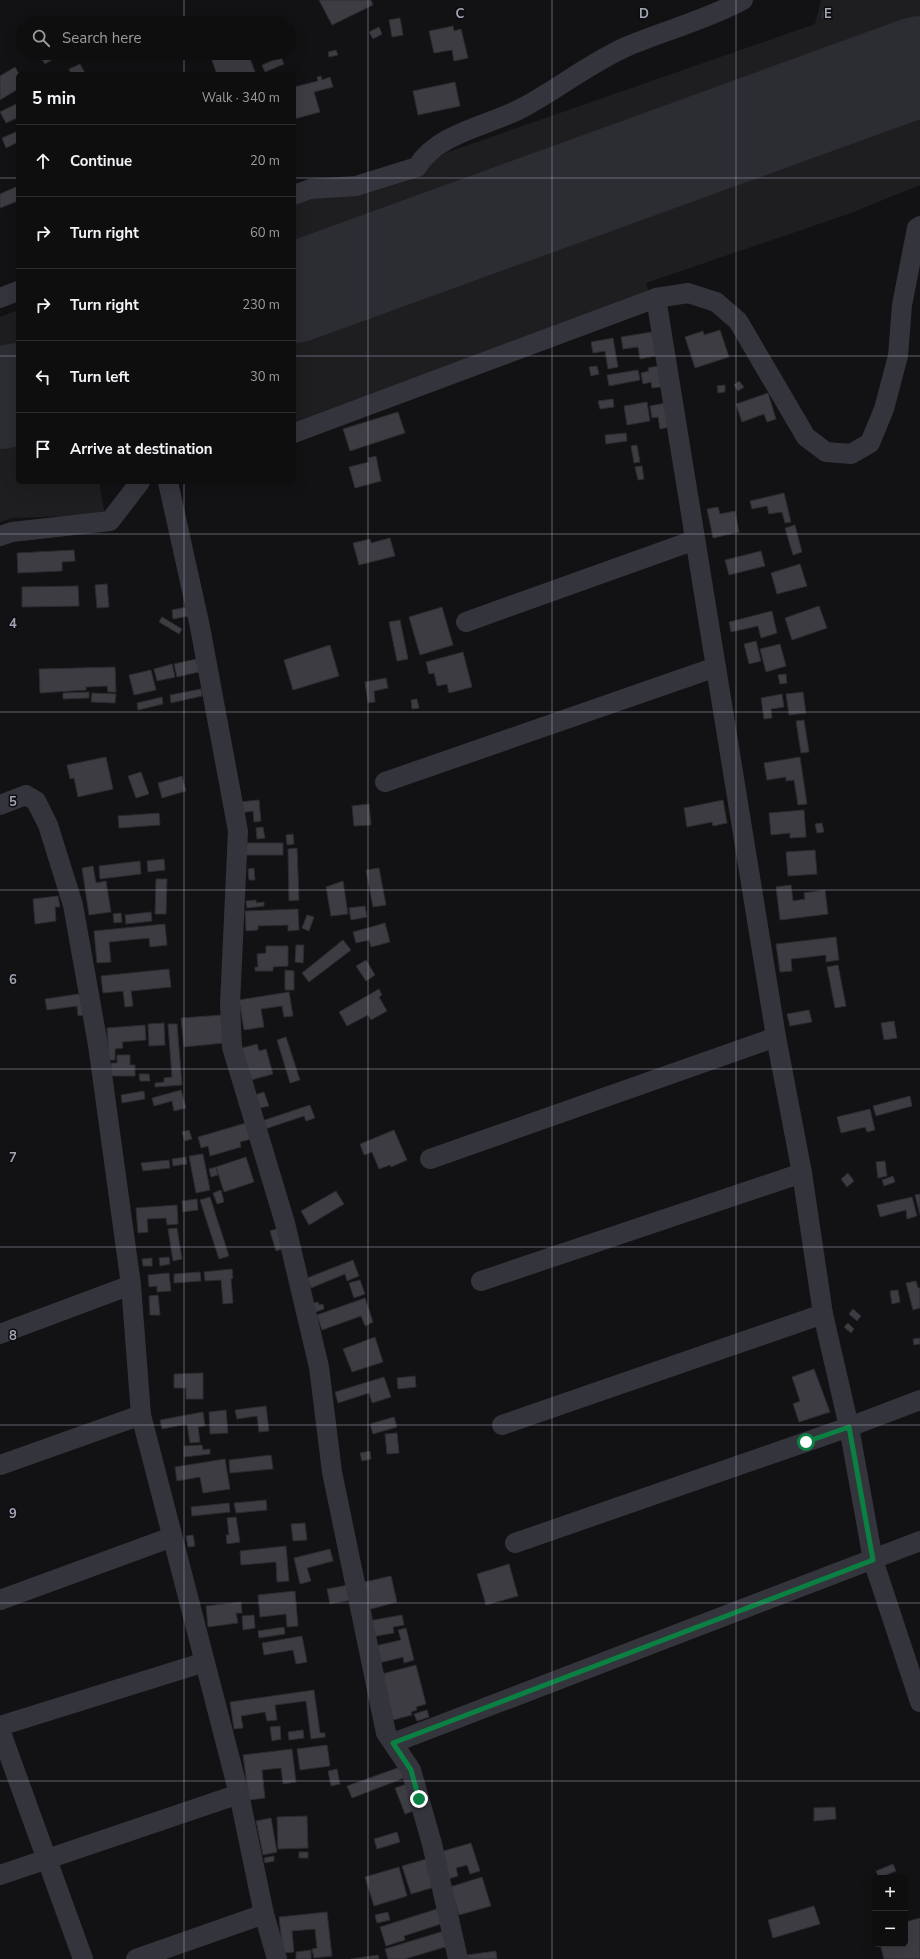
<!DOCTYPE html>
<meta charset="utf-8">
<style>
body{margin:0;font-family:"Nunito Sans",sans-serif;background:#171718;color:#f1f3f6}
.controls{position:absolute;right:12px;bottom:12px;display:grid;overflow:hidden;border-radius:6px;box-shadow:0 4px 16px #0002}
.controls button{width:36px;height:36px;display:grid;place-items:center;padding:0;border:0;border-bottom:1px solid #2e2e2f;background:#0e0e0f;color:#f1f3f6;font:20px sans-serif}
.stop{position:absolute;width:12px;height:12px;margin:-9px;border:3px solid #0b8043;border-radius:50%;background:#fff}
.stop.end{background:#0b8043;border-color:#fff;box-shadow:0 1px 4px #0008}
.list{margin:0;padding:0;list-style:none}
h2{display:flex;justify-content:space-between;align-items:center;height:52px;margin:0;padding:0 16px;font-size:17px}
h2 small{font-size:13px;font-weight:400;color:#9b9c9e}
.list li{display:grid;grid-template-columns:26px 1fr auto;gap:12px;align-items:center;box-sizing:border-box;height:72px;padding:0 16px;border-top:1px solid #2e2e2f}
.list b{display:block;font-size:15px;white-space:nowrap}
.list em{font-size:13px;font-style:normal;color:#9b9c9e}
.icon{flex:none;width:22px;height:22px;fill:none;stroke:currentColor;stroke-width:2;stroke-linecap:round;stroke-linejoin:round}
.map{position:relative;flex:none;width:920px;height:1959px;overflow:hidden}
.search{position:absolute;background:#0e0e0f;box-shadow:0 4px 16px #0002;left:16px;top:16px;width:280px;height:44px;display:flex;align-items:center;gap:10px;box-sizing:border-box;padding:0 14px;border-radius:22px;color:#9b9c9e;font-size:15px}
.panel{position:absolute;background:#0e0e0f;box-shadow:0 4px 16px #0002;left:16px;top:72px;width:280px;height:412px;border-radius:6px}
.map>svg:first-child{display:block}
</style>
<div class="map">
<svg width="920" height="1959" viewBox="0 0 920 1959">
<rect width="100%" height="100%" fill="#121214"/>
<g fill="#1e1e21">
<polygon points="821,0 920,0 920,185 851,213 646,283 650,296 477,355 294,422 294,205 316,196 421,168 448,152 815,24"/>
<polygon points="18,310 18,482 99,482 105,515 12,518 0,522 0,317"/>
</g>
<g fill="none" stroke-linecap="round" stroke-linejoin="round">
<g stroke="#2c2d32" stroke-width="100">
<polyline points="294,293 920,66"/>
<polyline points="0,399 18,393"/>
</g>
</g>
<g fill="#3c3c42" stroke="#2c2c30">
<polygon points="319,0 371,0 373,5 332,25"/>
<polygon points="823,10 828,10 827,18 822,18"/>
<polygon points="400,18 403,35 392,37 389,20"/>
<polygon points="453,26 454,31 461,29 468,58 454,61 452,50 434,53 429,31"/>
<polygon points="379,27 382,34 373,39 369,32"/>
<polygon points="336,50 338,55 329,57 328,52"/>
<polygon points="38,53 63,53 45,64"/>
<polygon points="225,53 248,53 255,72 250,74 217,74 211,58"/>
<polygon points="281,57 284,64 265,72 262,65"/>
<polygon points="80,64 85,73 71,74 69,69"/>
<polygon points="15,67 19,74 18,89 0,100 0,76"/>
<polygon points="321,76 322,80 330,77 333,87 314,92 320,112 294,119 294,87 318,81 317,77"/>
<polygon points="455,82 460,106 418,115 413,91"/>
<polygon points="18,103 18,121 17,118 6,123 0,112"/>
<polygon points="18,131 18,142 6,148 2,138"/>
<polygon points="18,186 18,201 0,208 0,194"/>
<polygon points="720,330 729,357 695,368 685,337 703,331 704,335"/>
<polygon points="652,332 656,356 640,359 638,347 623,349 621,337"/>
<polygon points="613,338 618,367 608,369 605,351 593,353 591,342"/>
<polygon points="597,366 599,374 591,376 589,367"/>
<polygon points="658,366 661,387 652,388 651,382 643,384 641,373 649,371 648,368"/>
<polygon points="638,370 640,380 609,386 607,375"/>
<polygon points="739,381 744,387 738,391 734,385"/>
<polygon points="725,385 725,392 718,393 717,386"/>
<polygon points="768,393 776,419 767,422 764,414 742,422 736,404"/>
<polygon points="613,399 614,407 600,409 598,401"/>
<polygon points="647,402 650,421 627,425 624,406"/>
<polygon points="665,403 669,427 660,429 658,417 652,418 650,406"/>
<polygon points="398,412 405,433 350,451 343,429"/>
<polygon points="626,433 627,441 606,444 605,435"/>
<polygon points="637,445 640,462 634,463 631,446"/>
<polygon points="376,456 381,481 355,488 349,467 369,462 368,458"/>
<polygon points="642,466 644,479 638,480 635,467"/>
<polygon points="784,493 791,522 785,523 782,512 769,514 767,506 752,509 750,501"/>
<polygon points="718,507 720,514 735,511 739,532 713,538 707,509"/>
<polygon points="795,525 802,552 793,555 785,528"/>
<polygon points="390,538 395,556 359,565 353,543 370,539 371,543"/>
<polygon points="74,550 75,561 62,562 62,571 18,573 17,553"/>
<polygon points="761,551 765,566 729,575 725,560"/>
<polygon points="800,564 807,586 777,594 771,573"/>
<polygon points="107,584 109,607 97,608 95,585"/>
<polygon points="78,586 79,606 22,607 22,587"/>
<polygon points="819,606 827,628 792,640 785,618"/>
<polygon points="187,607 189,616 173,619 172,610"/>
<polygon points="442,607 453,645 420,655 409,617"/>
<polygon points="772,611 777,633 761,638 758,626 731,632 729,622"/>
<polygon points="162,617 182,629 179,634 159,622"/>
<polygon points="400,620 408,659 397,661 389,622"/>
<polygon points="756,641 761,661 749,664 744,644"/>
<polygon points="780,644 786,666 766,672 760,649"/>
<polygon points="330,645 339,676 293,690 284,660"/>
<polygon points="463,652 472,687 449,693 447,684 437,686 434,673 429,674 426,662"/>
<polygon points="196,659 199,672 177,677 174,664"/>
<polygon points="172,664 175,677 157,681 154,669"/>
<polygon points="115,667 116,692 108,692 107,686 86,687 86,690 40,693 39,669"/>
<polygon points="151,670 156,690 134,695 129,675"/>
<polygon points="786,674 787,683 780,684 778,675"/>
<polygon points="386,678 388,688 374,691 375,702 368,703 365,682"/>
<polygon points="201,689 202,696 171,703 170,695"/>
<polygon points="89,692 89,698 63,699 63,693"/>
<polygon points="803,692 806,713 789,715 786,694"/>
<polygon points="92,693 116,694 115,703 91,702"/>
<polygon points="782,694 784,707 771,709 772,718 764,719 761,698"/>
<polygon points="162,697 163,704 138,710 137,703"/>
<polygon points="417,699 419,708 412,709 411,700"/>
<polygon points="804,720 809,752 801,753 796,721"/>
<polygon points="106,757 113,789 78,797 74,778 70,779 67,765"/>
<polygon points="800,757 807,804 798,805 794,780 786,781 786,777 767,780 764,763"/>
<polygon points="141,772 149,794 136,798 128,776"/>
<polygon points="182,776 186,791 162,798 158,783"/>
<polygon points="259,800 261,821 254,822 253,811 240,813 239,802"/>
<polygon points="723,800 727,823 713,826 712,822 687,827 684,808"/>
<polygon points="369,804 371,825 354,826 352,806"/>
<polygon points="804,810 806,837 790,838 790,833 771,835 769,813"/>
<polygon points="159,813 160,825 119,828 118,816"/>
<polygon points="822,823 824,832 817,833 815,824"/>
<polygon points="263,827 265,838 257,839 256,828"/>
<polygon points="293,834 294,844 287,845 286,835"/>
<polygon points="245,843 283,843 283,855 246,855"/>
<polygon points="297,848 299,900 289,901 288,849"/>
<polygon points="815,850 817,874 788,876 786,852"/>
<polygon points="164,859 165,870 148,872 147,861"/>
<polygon points="140,861 141,874 100,879 99,866"/>
<polygon points="93,866 96,883 106,881 111,912 89,915 82,868"/>
<polygon points="254,868 255,880 249,880 248,869"/>
<polygon points="379,868 386,905 373,907 366,870"/>
<polygon points="156,879 167,879 166,914 155,914"/>
<polygon points="343,881 348,914 331,916 326,887"/>
<polygon points="791,885 793,901 805,899 804,893 825,890 828,914 780,920 776,887"/>
<polygon points="58,896 60,907 55,907 56,921 35,924 33,899"/>
<polygon points="256,900 256,903 264,902 264,906 247,908 246,901"/>
<polygon points="365,906 367,917 351,920 349,908"/>
<polygon points="298,909 299,930 288,931 288,925 258,926 258,930 246,931 245,911"/>
<polygon points="151,912 152,921 126,924 125,915"/>
<polygon points="121,913 122,922 114,923 113,914"/>
<polygon points="307,915 314,917 309,931 302,928"/>
<polygon points="385,923 390,942 371,947 369,940 356,943 353,932"/>
<polygon points="165,924 167,945 150,947 149,938 109,942 111,962 97,963 94,931"/>
<polygon points="836,937 839,960 826,962 826,955 791,959 792,971 780,972 776,944"/>
<polygon points="343,940 351,950 309,982 302,973"/>
<polygon points="296,945 304,945 303,963 295,962"/>
<polygon points="266,946 288,946 288,966 273,967 273,971 255,971 255,967 258,967 257,954 266,953"/>
<polygon points="366,960 375,975 366,981 356,966"/>
<polygon points="838,965 846,1006 835,1008 827,967"/>
<polygon points="169,969 171,987 131,991 133,1006 125,1007 123,991 103,993 101,976"/>
<polygon points="285,970 294,971 294,990 285,990"/>
<polygon points="379,989 382,995 379,997 387,1011 371,1020 368,1015 347,1026 339,1012"/>
<polygon points="289,992 293,1016 284,1017 282,1006 261,1009 264,1027 244,1030 239,1000"/>
<polygon points="85,993 88,1014 78,1016 77,1006 47,1010 45,999"/>
<polygon points="809,1010 812,1022 790,1026 787,1014"/>
<polygon points="222,1015 224,1043 184,1047 181,1018"/>
<polygon points="894,1021 897,1038 884,1040 881,1023"/>
<polygon points="164,1023 165,1045 149,1046 148,1024"/>
<polygon points="168,1024 177,1024 182,1085 155,1087 155,1083 164,1082 164,1078 172,1077"/>
<polygon points="145,1025 146,1040 122,1042 123,1048 115,1049 115,1060 109,1060 107,1028"/>
<polygon points="286,1037 300,1080 290,1083 277,1040"/>
<polygon points="257,1044 259,1051 266,1049 273,1074 251,1080 242,1048"/>
<polygon points="117,1055 130,1055 130,1065 135,1065 135,1076 111,1076 111,1063 117,1063"/>
<polygon points="139,1074 149,1074 150,1081 140,1081"/>
<polygon points="181,1090 186,1108 174,1111 172,1101 154,1106 152,1098"/>
<polygon points="144,1091 145,1099 122,1103 121,1095"/>
<polygon points="264,1092 269,1106 260,1108 255,1095"/>
<polygon points="910,1096 912,1106 876,1116 873,1106"/>
<polygon points="310,1105 315,1118 306,1121 304,1116 265,1129 262,1121"/>
<polygon points="870,1109 875,1130 867,1132 865,1127 841,1133 837,1117"/>
<polygon points="246,1123 251,1139 240,1142 241,1147 210,1156 208,1146 201,1148 198,1137"/>
<polygon points="189,1130 192,1139 185,1141 182,1132"/>
<polygon points="394,1130 407,1160 391,1167 390,1165 379,1169 372,1152 364,1155 360,1144"/>
<polygon points="203,1154 210,1190 196,1193 189,1156"/>
<polygon points="186,1157 187,1164 173,1166 172,1159"/>
<polygon points="246,1157 254,1182 224,1192 216,1167"/>
<polygon points="169,1160 170,1168 143,1171 141,1163"/>
<polygon points="885,1161 887,1176 878,1178 876,1162"/>
<polygon points="216,1167 218,1175 211,1177 209,1169"/>
<polygon points="848,1173 854,1181 847,1187 841,1179"/>
<polygon points="893,1176 895,1182 884,1186 882,1180"/>
<polygon points="221,1190 224,1202 217,1204 213,1193"/>
<polygon points="336,1191 344,1204 309,1225 301,1211"/>
<polygon points="920,1194 920,1215 915,1195"/>
<polygon points="210,1197 229,1256 219,1259 200,1200"/>
<polygon points="912,1197 917,1216 907,1219 906,1210 880,1217 877,1205"/>
<polygon points="197,1199 198,1210 183,1212 182,1201"/>
<polygon points="177,1205 178,1224 167,1225 166,1218 147,1219 148,1232 138,1233 136,1208"/>
<polygon points="177,1228 182,1259 173,1261 168,1229"/>
<polygon points="279,1228 285,1248 276,1251 270,1231"/>
<polygon points="169,1257 170,1264 160,1266 159,1258"/>
<polygon points="152,1258 152,1266 143,1266 142,1259"/>
<polygon points="353,1260 359,1276 347,1281 345,1274 311,1288 307,1278"/>
<polygon points="232,1269 233,1278 231,1279 233,1303 223,1304 221,1280 205,1281 204,1272"/>
<polygon points="200,1272 201,1281 174,1283 174,1274"/>
<polygon points="169,1273 171,1291 157,1292 157,1286 149,1287 148,1275"/>
<polygon points="360,1280 365,1294 354,1298 349,1283"/>
<polygon points="916,1281 918,1288 920,1288 920,1308 913,1310 906,1283"/>
<polygon points="898,1290 900,1302 892,1304 890,1291"/>
<polygon points="158,1295 160,1315 150,1315 149,1296"/>
<polygon points="365,1298 373,1322 365,1326 361,1316 322,1330 317,1315"/>
<polygon points="318,1302 319,1305 323,1304 324,1309 315,1312 313,1303"/>
<polygon points="853,1309 861,1316 857,1321 849,1314"/>
<polygon points="848,1323 854,1329 851,1333 844,1327"/>
<polygon points="375,1337 383,1362 352,1372 343,1349"/>
<polygon points="920,1338 920,1344 914,1345 913,1339"/>
<polygon points="814,1369 830,1412 799,1422 793,1404 800,1401 792,1377"/>
<polygon points="203,1373 203,1399 186,1399 186,1388 174,1388 174,1374"/>
<polygon points="415,1376 416,1387 398,1389 397,1378"/>
<polygon points="384,1377 391,1397 372,1403 369,1393 338,1403 335,1392"/>
<polygon points="266,1406 269,1431 259,1432 257,1416 237,1419 235,1410"/>
<polygon points="226,1410 228,1433 210,1434 209,1412"/>
<polygon points="203,1412 205,1426 198,1427 200,1442 190,1443 187,1424 162,1429 160,1420"/>
<polygon points="394,1417 397,1427 373,1434 370,1424"/>
<polygon points="397,1433 399,1453 387,1454 385,1434"/>
<polygon points="202,1445 203,1450 210,1449 210,1454 184,1457 184,1446"/>
<polygon points="370,1451 371,1459 362,1461 360,1453"/>
<polygon points="271,1455 273,1469 230,1473 229,1460"/>
<polygon points="225,1459 230,1489 203,1493 200,1477 177,1481 175,1467"/>
<polygon points="266,1500 267,1510 236,1513 234,1503"/>
<polygon points="229,1503 230,1512 192,1516 191,1507"/>
<polygon points="236,1517 240,1542 227,1544 226,1535 229,1535 227,1518"/>
<polygon points="305,1523 307,1540 293,1541 291,1524"/>
<polygon points="193,1535 195,1546 188,1547 186,1536"/>
<polygon points="286,1546 289,1581 277,1582 276,1562 241,1565 240,1551"/>
<polygon points="330,1549 333,1561 307,1568 311,1581 300,1584 294,1558"/>
<polygon points="509,1564 518,1596 486,1605 477,1574"/>
<polygon points="391,1576 397,1602 367,1610 360,1583"/>
<polygon points="349,1585 352,1600 330,1604 327,1589"/>
<polygon points="295,1591 298,1626 287,1627 286,1614 260,1617 258,1595"/>
<polygon points="241,1602 242,1613 236,1613 238,1623 208,1627 206,1606"/>
<polygon points="254,1615 255,1628 243,1630 242,1616"/>
<polygon points="402,1615 404,1625 393,1627 394,1633 371,1637 368,1621"/>
<polygon points="284,1627 285,1634 259,1638 258,1631"/>
<polygon points="406,1628 414,1660 404,1663 403,1657 379,1663 375,1646 401,1640 398,1630"/>
<polygon points="302,1636 307,1662 296,1664 293,1650 264,1655 262,1643"/>
<polygon points="416,1665 426,1704 416,1707 417,1710 411,1712 412,1715 393,1720 382,1674"/>
<polygon points="314,1690 320,1733 325,1733 325,1737 311,1739 306,1701 275,1705 277,1720 267,1721 265,1712 241,1716 243,1728 234,1729 230,1702"/>
<polygon points="427,1710 429,1717 417,1721 414,1714"/>
<polygon points="280,1726 281,1739 272,1741 270,1727"/>
<polygon points="303,1730 304,1738 289,1740 288,1732"/>
<polygon points="327,1745 330,1766 300,1770 297,1749"/>
<polygon points="292,1749 296,1782 283,1784 281,1768 262,1770 265,1798 249,1800 243,1755"/>
<polygon points="400,1767 404,1778 352,1798 347,1786"/>
<polygon points="337,1769 340,1784 331,1786 328,1771"/>
<polygon points="407,1784 416,1810 405,1814 395,1788"/>
<polygon points="835,1807 836,1819 814,1821 814,1808"/>
<polygon points="307,1816 308,1848 278,1849 277,1817"/>
<polygon points="271,1818 277,1852 263,1855 256,1821"/>
<polygon points="397,1832 400,1842 377,1849 374,1839"/>
<polygon points="471,1843 480,1871 470,1874 467,1865 456,1868 458,1876 448,1879 440,1852"/>
<rect x="299" y="1852" width="9" height="6"/>
<polygon points="274,1856 274,1861 265,1863 264,1858"/>
<polygon points="430,1858 438,1886 411,1894 402,1866"/>
<polygon points="893,1864 896,1871 879,1878 876,1871"/>
<polygon points="399,1867 407,1896 374,1906 365,1877"/>
<polygon points="482,1877 491,1906 459,1915 450,1887"/>
<polygon points="814,1906 820,1924 773,1938 768,1920"/>
<polygon points="440,1908 444,1923 404,1936 405,1940 386,1946 380,1927"/>
<polygon points="327,1912 332,1956 314,1958 312,1949 317,1948 315,1929 292,1931 294,1952 283,1953 279,1917"/>
<polygon points="388,1912 390,1920 377,1923 375,1915"/>
<polygon points="920,1918 920,1959 884,1959 880,1944 905,1944 905,1922"/>
<polygon points="447,1930 452,1945 405,1959 388,1959 385,1949"/>
<polygon points="311,1950 311,1959 296,1959 296,1952"/>
<polygon points="496,1951 497,1959 468,1959 467,1955"/>
<polygon points="378,1955 379,1959 351,1959"/>
</g>
<g fill="none" stroke-linecap="round" stroke-linejoin="round">
<g stroke="#34343c" stroke-width="20">
<path d="M294 195 310 189 356 186 417 167C438 133 487 126 520 109 557 90 589 63 628 46 666 30 706 20 743 0"/>
<polyline points="0,298 18,291"/>
<polyline points="656,298 776,1037 802,1173 823,1314 849,1427 873,1560 920,1702"/>
<polyline points="294,433 656,298 688,293 716,302 738,321 806,437 826,452 851,454 870,443 884,409 898,356 902,305 917,228 920,226"/>
<polyline points="168,482 200,627 238,831 230,1004 232,1047 285,1223 319,1367 332,1472 386,1733 411,1770 432,1844 458,1959"/>
<polyline points="0,536 12,532 110,521 140,482"/>
<polyline points="466,622 695,540"/>
<polyline points="385,782 716,667"/>
<polyline points="0,805 26,795 36,801 48,825 73,905 98,1045 131,1285 141,1415 239,1794 264,1914 277,1959"/>
<polyline points="430,1159 776,1037"/>
<polyline points="481,1281 802,1173"/>
<polyline points="0,1334 131,1285"/>
<polyline points="502,1425 823,1314"/>
<polyline points="0,1465 141,1415"/>
<polyline points="515,1543 849,1427 920,1400"/>
<polyline points="0,1600 172,1537"/>
<polyline points="0,1726 205,1662"/>
<polyline points="0,1730 83,1959"/>
<polyline points="393,1743 920,1541"/>
<polyline points="0,1875 239,1794"/>
<polyline points="136,1959 264,1914"/>
</g>
</g>
<g fill="none" stroke-linecap="round" stroke-linejoin="round">
<polyline stroke="#0b8043" stroke-width="5" points="419,1799 411,1770 393,1743 873,1560 849,1427 806,1442"/>
</g>
<path fill="none" stroke="#a2a5b6" stroke-width="1" stroke-opacity="0.55" d="M184 0V23M368 0V1959M552 0V1959M736 0V1959M184 53V74M0 178H18M294 178H920M0 356H18M294 356H920M184 482V1959M0 534H920M0 712H920M0 890H920M0 1069H920M0 1247H920M0 1425H920M0 1603H920M0 1781H920"/>
<g font-size="13" text-anchor="middle" font-weight="bold" fill="#a2a5b6" stroke="#0d0d0f" stroke-width="3" stroke-linejoin="round" paint-order="stroke">
<text x="460" y="18">C</text>
<text x="644" y="18">D</text>
<text x="828" y="18">E</text>
<text x="13" y="628">4</text>
<text x="13" y="806">5</text>
<text x="13" y="984">6</text>
<text x="13" y="1162">7</text>
<text x="13" y="1340">8</text>
<text x="13" y="1518">9</text>
</g>
</svg>
<div class="controls">
<button>+</button>
<button>−</button>
</div>
<div class="stop" style="left:806px;top:1442px"></div>
<div class="stop end" style="left:419px;top:1799px"></div>
<div class="search"><svg class="icon" aria-label="search" viewBox="0 0 24 24"><circle cx="10" cy="10" r="6"/><path d="M15 15l6 6"/></svg>Search here</div>
<section class="panel">
<h2>5 min<small>Walk · 340 m</small></h2>
<ul class="list">
<li><svg class="icon" aria-label="ahead" viewBox="0 0 24 24"><path d="M12 20V5M6 11l6-6 6 6"/></svg><div><b>Continue</b></div><em>20 m</em></li>
<li><svg class="icon" aria-label="right" viewBox="0 0 24 24"><path d="M7 20v-9h11M14 6l5 5-5 5"/></svg><div><b>Turn right</b></div><em>60 m</em></li>
<li><svg class="icon" aria-label="right" viewBox="0 0 24 24"><path d="M7 20v-9h11M14 6l5 5-5 5"/></svg><div><b>Turn right</b></div><em>230 m</em></li>
<li><svg class="icon" aria-label="left" viewBox="0 0 24 24"><path d="M17 20v-9H6M10 6l-5 5 5 5"/></svg><div><b>Turn left</b></div><em>30 m</em></li>
<li><svg class="icon" aria-label="arrive" viewBox="0 0 24 24"><path d="M6 21V4h12l-3 4 3 4H6"/></svg><div><b>Arrive at destination</b></div></li>
</ul>
</section>
</div>
